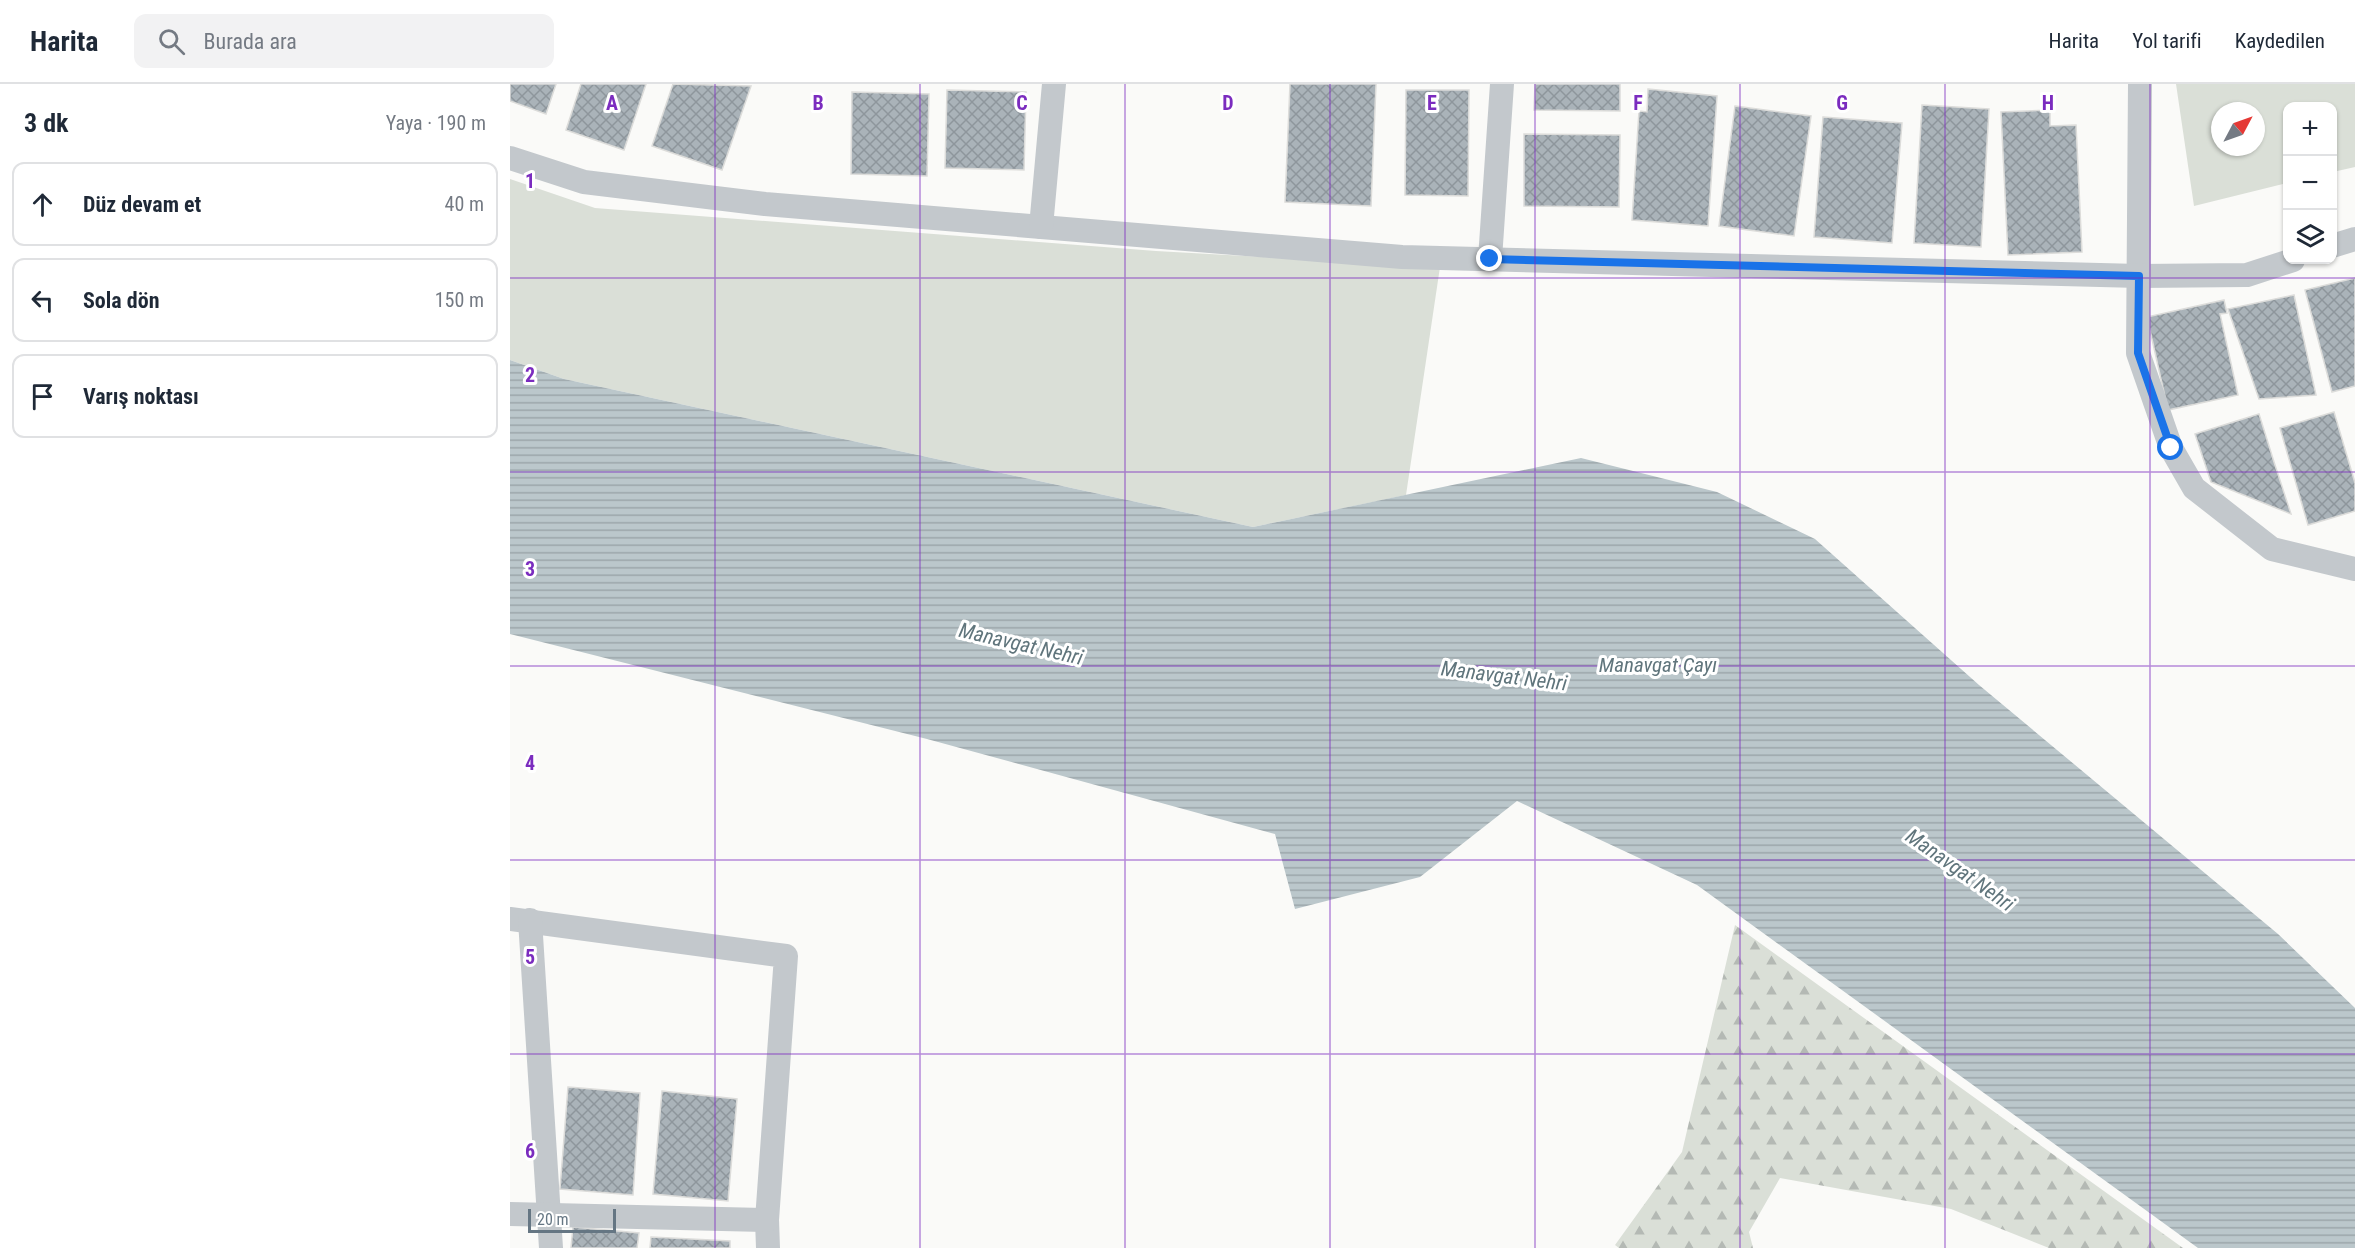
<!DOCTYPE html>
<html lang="tr">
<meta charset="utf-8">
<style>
body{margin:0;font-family:"Roboto Condensed",sans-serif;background:#f2f2f3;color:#1f2937}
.controls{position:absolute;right:18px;top:18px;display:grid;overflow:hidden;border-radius:12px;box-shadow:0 2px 4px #0004}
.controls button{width:54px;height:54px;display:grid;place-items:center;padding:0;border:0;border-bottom:2px solid #e0e1e3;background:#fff;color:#1f2937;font:30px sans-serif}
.compass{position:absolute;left:1701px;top:18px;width:54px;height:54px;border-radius:50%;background:#fff;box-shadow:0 2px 4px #0004;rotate:49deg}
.scale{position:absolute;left:18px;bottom:15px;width:88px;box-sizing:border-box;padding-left:6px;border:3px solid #657683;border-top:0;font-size:16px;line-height:21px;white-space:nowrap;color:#657683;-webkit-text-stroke:4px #fff;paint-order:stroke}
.stop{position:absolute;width:18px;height:18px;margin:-14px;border:4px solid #1a73e8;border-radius:50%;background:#fff}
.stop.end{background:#1a73e8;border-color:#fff;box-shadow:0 2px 6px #0008}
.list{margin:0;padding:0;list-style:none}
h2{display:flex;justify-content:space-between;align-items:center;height:78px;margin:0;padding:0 24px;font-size:26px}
h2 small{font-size:20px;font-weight:400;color:#747a83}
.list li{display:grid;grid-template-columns:39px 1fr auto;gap:18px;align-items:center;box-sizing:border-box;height:84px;margin:0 12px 12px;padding:0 12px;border:2px solid #e0e1e3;border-radius:12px}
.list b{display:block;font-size:22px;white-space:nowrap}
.list em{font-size:20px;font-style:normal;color:#747a83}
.icon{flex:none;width:33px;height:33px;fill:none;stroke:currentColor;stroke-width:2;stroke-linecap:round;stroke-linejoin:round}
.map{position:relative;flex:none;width:1845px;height:1164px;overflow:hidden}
header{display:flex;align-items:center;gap:36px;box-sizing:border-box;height:84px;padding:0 30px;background:#fff;border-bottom:2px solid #e0e1e3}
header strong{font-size:28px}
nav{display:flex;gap:33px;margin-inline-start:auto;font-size:21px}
.search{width:420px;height:54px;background:#f2f2f3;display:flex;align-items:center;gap:15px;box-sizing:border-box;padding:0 21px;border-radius:12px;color:#747a83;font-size:22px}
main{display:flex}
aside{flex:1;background:#fff}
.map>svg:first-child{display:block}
</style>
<header>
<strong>Harita</strong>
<div class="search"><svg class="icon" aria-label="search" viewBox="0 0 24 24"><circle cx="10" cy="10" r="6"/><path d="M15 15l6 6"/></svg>Burada ara</div>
<nav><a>Harita</a><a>Yol tarifi</a><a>Kaydedilen</a></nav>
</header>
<main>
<aside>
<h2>3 dk<small>Yaya · 190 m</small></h2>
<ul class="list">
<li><svg class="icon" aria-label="ahead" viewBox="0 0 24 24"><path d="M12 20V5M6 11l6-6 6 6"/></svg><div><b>Düz devam et</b></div><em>40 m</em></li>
<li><svg class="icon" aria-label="left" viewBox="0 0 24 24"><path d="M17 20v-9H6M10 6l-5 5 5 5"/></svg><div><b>Sola dön</b></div><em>150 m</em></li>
<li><svg class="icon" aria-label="arrive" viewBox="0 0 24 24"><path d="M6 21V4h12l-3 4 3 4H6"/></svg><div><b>Varış noktası</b></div></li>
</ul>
</aside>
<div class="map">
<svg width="1845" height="1164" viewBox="0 0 1845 1164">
<defs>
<pattern id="forest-firs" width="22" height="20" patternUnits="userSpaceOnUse" patternTransform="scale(1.5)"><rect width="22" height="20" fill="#dadfd7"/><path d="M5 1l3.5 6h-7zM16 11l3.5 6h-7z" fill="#b4b9b4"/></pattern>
<pattern id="water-rules" width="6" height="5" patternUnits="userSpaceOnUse" patternTransform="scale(1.5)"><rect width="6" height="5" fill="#bbc7cb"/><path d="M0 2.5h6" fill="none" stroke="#9ca6aa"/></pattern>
<pattern id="building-cross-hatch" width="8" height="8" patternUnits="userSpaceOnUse" patternTransform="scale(1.5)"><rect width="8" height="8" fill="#aab3b9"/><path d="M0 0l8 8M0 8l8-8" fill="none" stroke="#8e969c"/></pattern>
</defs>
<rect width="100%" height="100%" fill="#fafaf8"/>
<g fill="#dadfd7" fill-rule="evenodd">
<path d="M1666 0H1845V83L1823 88 1822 22H1778L1777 99 1684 122ZM1710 27H1746V63H1710Z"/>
<polygon points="0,95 85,124 646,167 930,183 896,411 743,443 54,295 0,276"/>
</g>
<polygon fill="url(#forest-firs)" points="1225,841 1673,1164 1539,1164 1441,1125 1270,1094 1239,1148 1243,1164 1109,1164 1105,1161 1172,1068"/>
<polygon fill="url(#water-rules)" points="0,276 54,295 743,443 1071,374 1207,408 1305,455 1469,601 1768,850 1845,924 1845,1164 1688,1164 1187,801 1007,717 910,793 785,825 765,750 417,655 0,550"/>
<g fill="url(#building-cross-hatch)" stroke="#dcdcda" stroke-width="1.5">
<polygon points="0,0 46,0 36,30 0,17"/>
<polygon points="71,0 136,0 114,66 56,46"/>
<polygon points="163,0 241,2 212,86 142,62"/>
<polygon points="780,0 866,0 861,122 775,118"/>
<polygon points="1025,0 1110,0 1110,27 1024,26"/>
<polygon points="1138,5 1207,12 1198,142 1122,136 1129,27 1137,28"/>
<polygon points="437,6 516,8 514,86 435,84"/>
<polygon points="896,6 959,6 958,112 895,111"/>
<polygon points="342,8 419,10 417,92 341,90"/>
<polygon points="1412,21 1479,25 1471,163 1404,159"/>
<polygon points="1225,22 1301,32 1284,152 1209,142"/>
<polygon points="1540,26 1540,42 1566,41 1572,168 1498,171 1491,28"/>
<polygon points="1313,33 1392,39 1382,159 1304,153"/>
<polygon points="1014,50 1110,51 1109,123 1014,122"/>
<polygon points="1845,194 1845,302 1822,308 1795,206"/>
<polygon points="1784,211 1806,311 1749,315 1718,225"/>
<polygon points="1714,216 1717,229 1710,230 1728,311 1658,326 1637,233"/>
<polygon points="1824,328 1845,399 1845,427 1798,441 1770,344"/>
<polygon points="1749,330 1764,378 1781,430 1701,398 1685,350"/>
<polygon points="58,1003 130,1009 123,1111 50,1105"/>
<polygon points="152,1007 227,1015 218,1117 143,1110"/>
<polygon points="63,1143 129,1149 127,1164 61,1164"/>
<polygon points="141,1153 220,1157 220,1164 140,1164"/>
</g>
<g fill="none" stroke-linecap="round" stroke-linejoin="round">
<g stroke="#c3c8cc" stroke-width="24">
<polyline points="1630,0 1628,269 1661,364 1684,404 1762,465 1845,485"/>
<polyline points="0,74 74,98 255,120 892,173 1629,192 1737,191 1783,176"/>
<polyline points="531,143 544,0"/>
<polyline points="1822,162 1845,155"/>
<polyline points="980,175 992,0"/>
<polyline points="0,835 276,872 257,1136 258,1164"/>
<polyline points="20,836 41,1164"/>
<polyline points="0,1130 257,1136"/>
</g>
</g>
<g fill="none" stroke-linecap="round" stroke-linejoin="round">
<polyline stroke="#1a73e8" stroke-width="8" points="980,175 1629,192 1628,269 1661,364"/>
</g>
<path fill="none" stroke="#7b2cbf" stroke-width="1.5" stroke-opacity="0.55" d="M205 0V1164M410 0V1164M615 0V1164M820 0V1164M1025 0V1164M1230 0V1164M1435 0V1164M1640 0V1164M0 194H1845M0 388H1845M0 582H1845M0 776H1845M0 970H1845"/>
<g text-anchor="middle" stroke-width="6" stroke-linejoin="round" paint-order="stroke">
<g font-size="21" font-style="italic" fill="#60757c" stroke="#fff">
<text transform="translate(511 560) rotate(13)" y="7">Manavgat Nehri</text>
<text x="1148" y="588">Manavgat Çayı</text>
<text transform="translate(994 592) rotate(7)" y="7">Manavgat Nehri</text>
<text transform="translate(1450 786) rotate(35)" y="7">Manavgat Nehri</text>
</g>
</g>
<g font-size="20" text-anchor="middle" font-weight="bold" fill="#7b2cbf" stroke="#fff" stroke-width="6" stroke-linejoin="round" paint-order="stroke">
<text x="102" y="26">A</text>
<text x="308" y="26">B</text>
<text x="512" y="26">C</text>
<text x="718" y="26">D</text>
<text x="922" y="26">E</text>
<text x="1128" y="26">F</text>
<text x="1332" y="26">G</text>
<text x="1538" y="26">H</text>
<text x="20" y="104">1</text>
<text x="20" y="298">2</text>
<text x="20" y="492">3</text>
<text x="20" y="686">4</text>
<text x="20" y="880">5</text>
<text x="20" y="1074">6</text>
</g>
</svg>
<div class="controls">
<button>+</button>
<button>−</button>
<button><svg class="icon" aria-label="layers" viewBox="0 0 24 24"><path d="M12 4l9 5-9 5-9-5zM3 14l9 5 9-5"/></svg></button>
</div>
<svg class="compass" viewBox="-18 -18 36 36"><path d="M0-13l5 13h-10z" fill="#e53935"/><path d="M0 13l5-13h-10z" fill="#747a83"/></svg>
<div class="scale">20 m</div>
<div class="stop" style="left:1661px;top:364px"></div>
<div class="stop end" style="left:980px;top:175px"></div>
</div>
</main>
